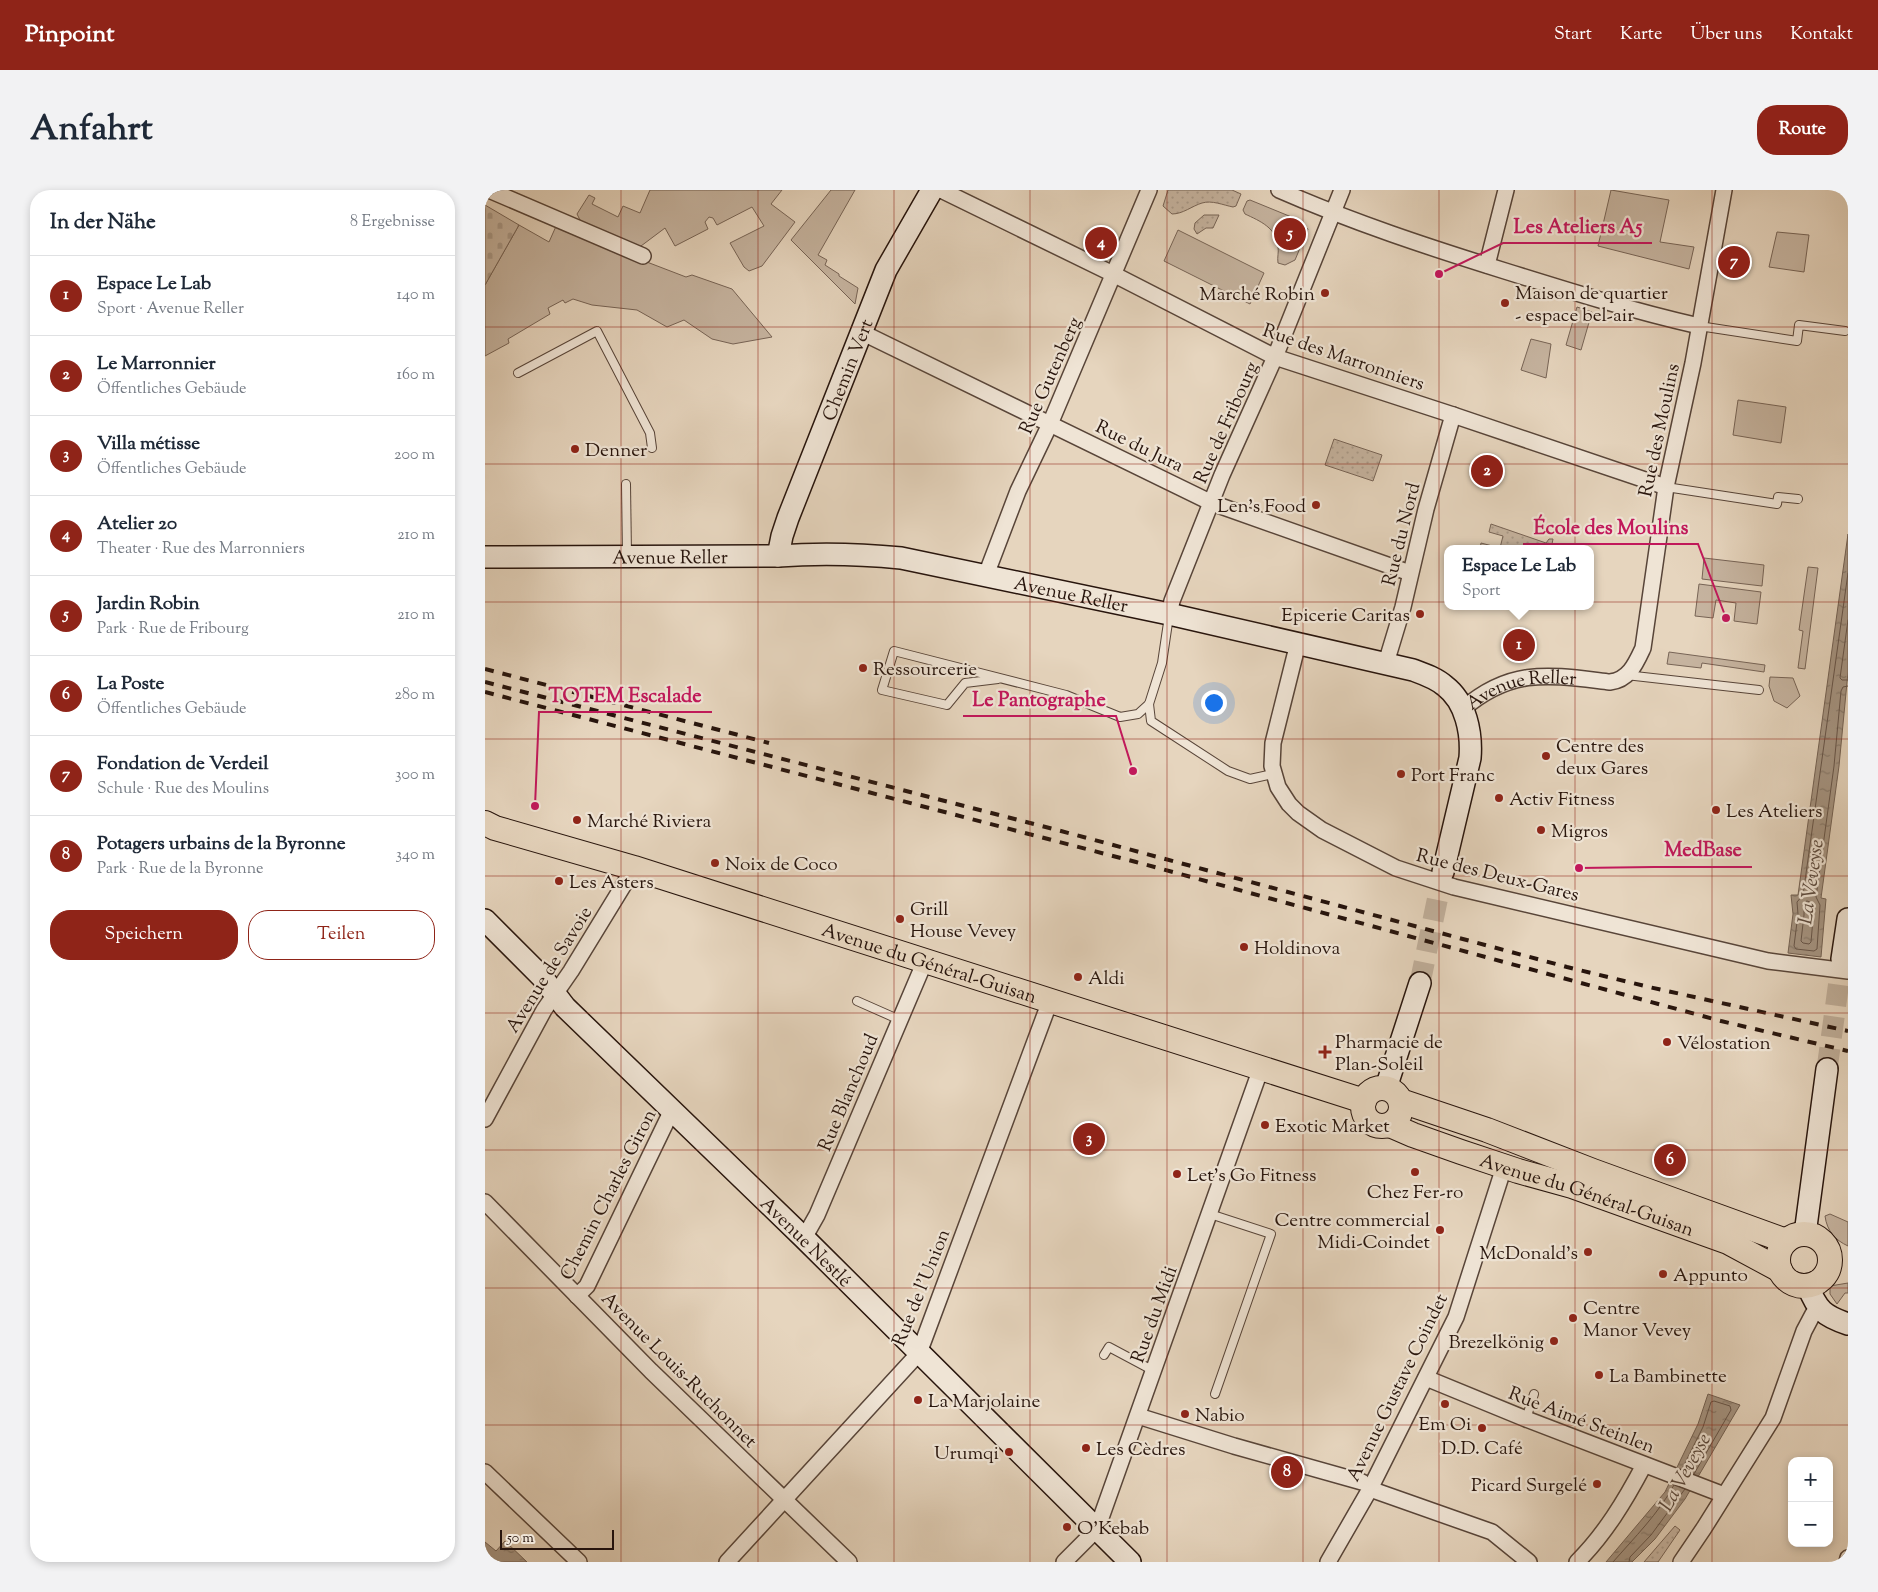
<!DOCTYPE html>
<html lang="de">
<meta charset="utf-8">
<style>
body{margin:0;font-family:"Sorts Mill Goudy",serif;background:#f2f2f3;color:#1f2937}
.controls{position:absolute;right:15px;bottom:15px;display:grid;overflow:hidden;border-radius:10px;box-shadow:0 2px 8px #0003}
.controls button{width:45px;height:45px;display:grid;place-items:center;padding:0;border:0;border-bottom:1px solid #e0e1e3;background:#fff;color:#1f2937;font:25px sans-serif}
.scale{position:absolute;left:15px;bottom:12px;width:114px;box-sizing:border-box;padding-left:5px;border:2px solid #28150d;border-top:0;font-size:14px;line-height:18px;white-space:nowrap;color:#28150d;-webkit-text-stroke:4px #efe4d5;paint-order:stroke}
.you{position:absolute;left:728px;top:512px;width:18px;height:18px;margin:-12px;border:4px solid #fff;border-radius:50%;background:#1a73e8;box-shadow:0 0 0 8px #1a73e833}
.badge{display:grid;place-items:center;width:32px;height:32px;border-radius:50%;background:#8f2418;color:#fff;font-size:16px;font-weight:700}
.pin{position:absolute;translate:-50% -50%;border:2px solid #fff;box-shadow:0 1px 5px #0006}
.popup{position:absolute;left:959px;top:355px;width:150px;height:65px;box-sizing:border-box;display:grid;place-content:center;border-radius:10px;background:#fff;filter:drop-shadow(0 1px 4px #0005);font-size:16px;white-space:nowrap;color:#747a83}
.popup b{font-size:19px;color:#1f2937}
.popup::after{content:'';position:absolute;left:50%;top:100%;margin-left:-10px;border:10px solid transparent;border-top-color:#fff}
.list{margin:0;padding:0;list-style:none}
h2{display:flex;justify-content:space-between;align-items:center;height:65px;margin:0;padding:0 20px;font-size:21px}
h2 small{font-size:16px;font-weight:400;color:#747a83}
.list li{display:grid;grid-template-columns:32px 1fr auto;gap:15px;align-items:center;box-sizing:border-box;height:80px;padding:0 20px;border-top:1px solid #e0e1e3}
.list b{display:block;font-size:19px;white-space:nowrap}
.list p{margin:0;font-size:16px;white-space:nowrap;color:#747a83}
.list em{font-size:16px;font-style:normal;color:#747a83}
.actions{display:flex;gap:10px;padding:15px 20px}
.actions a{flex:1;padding:11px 0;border:1px solid #8f2418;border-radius:20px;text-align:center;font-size:18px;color:#8f2418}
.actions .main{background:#8f2418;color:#fff}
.map{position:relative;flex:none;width:1363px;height:1372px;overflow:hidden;border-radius:20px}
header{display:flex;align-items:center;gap:30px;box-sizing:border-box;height:70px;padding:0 25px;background:#8f2418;color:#fff}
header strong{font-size:24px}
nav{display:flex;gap:28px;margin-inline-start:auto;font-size:18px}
.intro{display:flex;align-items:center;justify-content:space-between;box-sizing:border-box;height:120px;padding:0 30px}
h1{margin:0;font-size:35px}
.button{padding:12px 22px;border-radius:20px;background:#8f2418;color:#fff;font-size:18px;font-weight:700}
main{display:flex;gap:30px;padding:0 30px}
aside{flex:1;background:#fff;border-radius:20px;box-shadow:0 2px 8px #0003}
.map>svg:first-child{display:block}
</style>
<header>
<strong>Pinpoint</strong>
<nav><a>Start</a><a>Karte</a><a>Über uns</a><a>Kontakt</a></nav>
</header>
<div class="intro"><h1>Anfahrt</h1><a class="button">Route</a></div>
<main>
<aside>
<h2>In der Nähe<small>8 Ergebnisse</small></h2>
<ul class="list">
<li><span class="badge">1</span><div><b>Espace Le Lab</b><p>Sport · Avenue Reller</p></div><em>140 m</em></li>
<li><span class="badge">2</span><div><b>Le Marronnier</b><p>Öffentliches Gebäude</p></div><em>160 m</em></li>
<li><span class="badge">3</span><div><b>Villa métisse</b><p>Öffentliches Gebäude</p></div><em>200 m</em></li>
<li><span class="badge">4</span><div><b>Atelier 20</b><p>Theater · Rue des Marronniers</p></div><em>210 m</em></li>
<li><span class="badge">5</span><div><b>Jardin Robin</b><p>Park · Rue de Fribourg</p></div><em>210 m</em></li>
<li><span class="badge">6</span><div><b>La Poste</b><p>Öffentliches Gebäude</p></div><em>280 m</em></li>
<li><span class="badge">7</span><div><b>Fondation de Verdeil</b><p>Schule · Rue des Moulins</p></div><em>300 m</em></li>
<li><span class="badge">8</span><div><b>Potagers urbains de la Byronne</b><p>Park · Rue de la Byronne</p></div><em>340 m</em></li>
</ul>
<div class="actions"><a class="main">Speichern</a><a>Teilen</a></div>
</aside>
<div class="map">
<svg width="1363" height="1372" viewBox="0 0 1363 1372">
<defs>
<pattern id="cemetery-stones" width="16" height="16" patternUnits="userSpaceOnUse" patternTransform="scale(1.25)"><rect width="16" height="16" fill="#c6b4a0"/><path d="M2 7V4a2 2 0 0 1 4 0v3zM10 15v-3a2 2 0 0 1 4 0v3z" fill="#aa9a89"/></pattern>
<pattern id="park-dots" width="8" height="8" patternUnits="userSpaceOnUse" patternTransform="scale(1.25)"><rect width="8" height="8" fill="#c6b4a0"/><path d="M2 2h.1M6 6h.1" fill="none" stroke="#aa9a89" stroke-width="1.8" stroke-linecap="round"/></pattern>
<pattern id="water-ripples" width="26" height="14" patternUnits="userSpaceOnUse" patternTransform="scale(1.25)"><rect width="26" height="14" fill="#a59482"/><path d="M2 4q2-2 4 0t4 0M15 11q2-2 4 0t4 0" fill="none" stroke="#867869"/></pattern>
</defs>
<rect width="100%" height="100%" fill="#e6d5be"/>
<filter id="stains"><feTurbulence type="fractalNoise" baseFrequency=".004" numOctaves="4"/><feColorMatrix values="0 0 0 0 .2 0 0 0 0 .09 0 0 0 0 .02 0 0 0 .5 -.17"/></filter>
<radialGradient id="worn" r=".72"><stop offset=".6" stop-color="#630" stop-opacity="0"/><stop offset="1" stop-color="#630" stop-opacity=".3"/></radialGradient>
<g fill="#c6b4a0" stroke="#776456">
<polygon points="165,0 297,0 286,14 310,32 277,76 264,81 259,77 245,53 279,36 267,17 232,35 228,28 224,27 220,32 223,39 190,56 180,38 152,59 96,32 92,24 104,5 110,8 107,14 133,27 138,16 155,23"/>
<polygon points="346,0 370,0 333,65 342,70 340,75 354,84 354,86 373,98 370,114 306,50"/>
<polygon points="1126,0 1184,10 1175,52 1209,57 1204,79 1113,56"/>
<path d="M765 10 809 28 807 33 823 39 810 70 800 75 793 73C792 67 794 62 793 57 792 38 775 31 760 24L758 20 762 11Z"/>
<polygon points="72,34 115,54 201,87 207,85 247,99 287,147 248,154 227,149 199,130 182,137 152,120 107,115 88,109 80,113 78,110 63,118 65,124 23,149 24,153 0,166 0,95 34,35 64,52"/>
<polygon points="693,40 779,83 765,114 679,71"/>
<polygon points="1292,42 1324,45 1319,82 1284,77"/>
<polygon points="1092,117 1107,122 1096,160 1081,155"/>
<polygon points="1046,149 1066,154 1061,188 1036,180"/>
<polygon points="1253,210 1301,217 1296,253 1248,245"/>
<polygon points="1219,368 1279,375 1277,396 1217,389"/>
<polygon points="1323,377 1333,378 1320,479 1313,478 1318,441 1314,440"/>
<polygon points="1214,394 1276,402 1272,434 1249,431 1251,413 1231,410 1228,428 1210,426"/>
<polygon points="1184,462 1280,475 1279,482 1217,473 1216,478 1182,474"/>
<polygon points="1285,487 1308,488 1315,506 1302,518 1289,511 1284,496"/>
<path d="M1345 1024 1363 1032V1056C1350 1050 1342 1041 1340 1026Z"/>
<polygon points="1363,1093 1363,1103 1360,1103 1352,1114 1345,1104 1345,1096"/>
</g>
<polygon fill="url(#cemetery-stones)" stroke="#776456" points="0,15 34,35 0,95"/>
<g fill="url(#park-dots)" stroke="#776456">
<path d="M683 0H747L756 4 751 16 748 17C738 15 727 10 717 13 707 16 698 24 687 24L678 16Z"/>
<polygon points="719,25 734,25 728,38 721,38 712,44 709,39 710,33"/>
<polygon points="849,249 897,265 888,291 840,275"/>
<polygon points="1006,334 1061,353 1064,349 1068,349 1066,359 995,359 996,353 1015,358 1018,346 1004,342"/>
<polygon points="1190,1336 1195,1340 1173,1372 1159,1372"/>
</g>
<g fill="url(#water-ripples)" stroke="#736153">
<polygon points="1363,344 1363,482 1354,576 1336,708 1341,709 1336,767 1303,763 1308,724 1306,705 1313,705"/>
<polygon points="1223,1204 1255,1215 1200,1309 1170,1349 1147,1372 1121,1372 1180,1302 1213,1234"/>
<polygon points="20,1351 42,1372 0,1372 0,1352 11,1361"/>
</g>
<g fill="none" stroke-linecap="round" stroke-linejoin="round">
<g stroke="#665448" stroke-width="1">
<polyline points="1363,383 1318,705 1312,712 1313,724 1309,756 1311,759 1329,761 1332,759 1335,715 1331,707 1349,576 1356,501 1358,497 1363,496"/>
<polyline points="1363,430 1355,488 1357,490 1363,490"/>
<polygon points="1322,711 1325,712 1329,718 1326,752 1324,754 1318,753 1316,751 1319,725 1319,715"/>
<polyline points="1197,1279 1218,1237 1226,1212 1229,1211 1245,1216 1246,1220 1209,1284"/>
<path d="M1128 1372C1149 1348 1174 1323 1189 1295"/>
<polyline points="1144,1372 1145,1367 1166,1345 1200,1299"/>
</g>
<g stroke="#c0af9b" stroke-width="21" stroke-dasharray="21 11" stroke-linecap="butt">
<polyline points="935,793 958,682"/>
<polyline points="1342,879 1357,769"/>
</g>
<g stroke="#584539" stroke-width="10">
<g id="lane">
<polyline points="1214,136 1312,151 1314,135 1360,141"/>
<polyline points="33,183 112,141 165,243 167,258"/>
<polyline points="141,294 142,365"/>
<polyline points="1181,297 1292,314 1293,307 1313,309"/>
<polyline points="1141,485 1274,500"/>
<polyline points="513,489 480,493 462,515 397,500 409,461 581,505 635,527 653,524 664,514 677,473 684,426"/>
<polyline points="664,514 666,531 743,581 765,589 788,584"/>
<polyline points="372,811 415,830"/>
<polyline points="725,1024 786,1044 730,1204"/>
<polyline points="619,1165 624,1157 669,1181"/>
<polyline points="1041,1229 1049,1204"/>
</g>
</g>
<g stroke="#584539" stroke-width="18">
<g id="street">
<polyline points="4,0 158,66"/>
<polyline points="456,0 628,84 790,167 968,225 1181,297"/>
<path d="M794 0C867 32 943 57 1020 81 1084 101 1148 121 1214 136"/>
<polyline points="1002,75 1021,0"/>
<polyline points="376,142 727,313 925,383"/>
<polyline points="501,385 533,301 565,234 664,0"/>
<polyline points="684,424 687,411 737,285 790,167 857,0"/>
<polyline points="813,453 788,553 787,576 793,597 804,614 813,623 837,640 911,678 969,697 1283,771 1363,781"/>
<polyline points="901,473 918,417 941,319 968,225"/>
<path id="s1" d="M978 519C1027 477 1065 485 1125 492 1144 490 1151 473 1158 458L1181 297 1208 173 1239 0"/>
<polyline points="0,929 59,820 86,781 149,678"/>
<polyline points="0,1012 166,1181 364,1372"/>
<polyline points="319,1048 332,1025 440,771"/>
<polyline points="92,1106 102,1096 187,920"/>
<polyline points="941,1188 1041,1229 1239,1305"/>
<polyline points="653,1226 749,1256 877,1292"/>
<polyline points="0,1282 94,1372"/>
<polyline points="885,1299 1007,1342 1044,1372"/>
<polyline points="242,1372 434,1163 565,811"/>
<polyline points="579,1372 612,1339 776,878"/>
<polyline points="843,1372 885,1299 971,1127 1019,977"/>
<path d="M1092 1372C1120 1344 1140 1311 1159 1275"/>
<polyline points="1196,1372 1219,1338 1288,1228 1319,1141 1328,1124 1334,1118"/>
<polyline points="1362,1372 1363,1368"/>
</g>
</g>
<g stroke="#28150d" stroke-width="24">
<g id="secondary">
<path id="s2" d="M293 366 297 346 303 328 401 80 447 0"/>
<path id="s3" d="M0 367 293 366C334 363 375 364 416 368L684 424 928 480C939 484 951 488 960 496 981 512 987 543 985 568L958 682"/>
<path id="s4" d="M0 730 57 787 80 817 319 1048 645 1372"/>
<polyline points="1357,769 1363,729"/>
<polyline points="901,898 935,793"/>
<polyline points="1320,1044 1342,879"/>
<path d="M1323 1096C1332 1120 1339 1126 1363 1134"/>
</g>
</g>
<g stroke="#28150d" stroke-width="26">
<g id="primary">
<path id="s5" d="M0 633 10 638 149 678 879 911"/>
<circle cx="897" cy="917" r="19"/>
<polyline points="916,911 1002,940 1108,981 1301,1051"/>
<path id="s6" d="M905 935 928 945 976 962 1033 981 1087 996 1243 1052 1295 1080"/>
<circle cx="1319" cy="1070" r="26"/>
</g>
</g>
<use href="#lane" stroke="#efe4d5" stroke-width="8"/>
<use href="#street" stroke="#efe4d5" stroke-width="15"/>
<use href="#secondary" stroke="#efe4d5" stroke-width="21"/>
<use href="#primary" stroke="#e6d5be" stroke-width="24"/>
<g stroke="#28150d" stroke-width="4" stroke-dasharray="9 9" stroke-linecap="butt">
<polyline points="0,479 284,553"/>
<polyline points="0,492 576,641 1082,777 1164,797 1363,841"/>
<polyline points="0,502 651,672 1236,831 1363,861"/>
</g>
</g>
<path fill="none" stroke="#8f2418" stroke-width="1" stroke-opacity="0.55" d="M136 0V1372M273 0V1372M409 0V1372M545 0V1372M682 0V1372M818 0V1372M954 0V1372M1090 0V1372M1227 0V1372M0 137H1363M0 274H1363M0 412H1363M0 549H1363M0 686H1363M0 823H1363M0 960H1363M0 1098H1363M0 1235H1363"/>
<g fill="#8f2418" stroke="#efe4d5" stroke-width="2">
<circle cx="840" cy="103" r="5"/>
<circle cx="1020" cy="113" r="5"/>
<circle cx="90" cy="259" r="5"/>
<circle cx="831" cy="315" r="5"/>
<circle cx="935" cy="424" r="5"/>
<circle cx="378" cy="478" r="5"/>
<circle cx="1061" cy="566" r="5"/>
<circle cx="916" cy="584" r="5"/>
<circle cx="1014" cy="608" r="5"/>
<circle cx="1231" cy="620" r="5"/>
<circle cx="92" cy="630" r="5"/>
<circle cx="1056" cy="640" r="5"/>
<circle cx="230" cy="673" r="5"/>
<circle cx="74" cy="691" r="5"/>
<circle cx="415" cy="729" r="5"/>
<circle cx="759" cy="757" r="5"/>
<circle cx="593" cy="787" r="5"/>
<circle cx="1182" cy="852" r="5"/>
<path d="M837.5 854.5h5v5h5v5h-5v5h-5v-5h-5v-5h5z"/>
<circle cx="780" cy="935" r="5"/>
<circle cx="930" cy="982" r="5"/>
<circle cx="692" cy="984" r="5"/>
<circle cx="955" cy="1040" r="5"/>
<circle cx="1103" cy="1062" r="5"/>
<circle cx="1178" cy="1084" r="5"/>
<circle cx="1088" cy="1128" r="5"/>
<circle cx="1069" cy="1151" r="5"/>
<circle cx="1114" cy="1185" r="5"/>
<circle cx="433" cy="1210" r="5"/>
<circle cx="960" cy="1214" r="5"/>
<circle cx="700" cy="1224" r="5"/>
<circle cx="997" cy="1238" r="5"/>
<circle cx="601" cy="1258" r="5"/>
<circle cx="524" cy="1262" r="5"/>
<circle cx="1112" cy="1294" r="5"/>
<circle cx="582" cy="1337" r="5"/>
</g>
<g text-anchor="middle" stroke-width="4.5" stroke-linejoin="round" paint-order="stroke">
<g font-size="19" fill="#28150d" stroke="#efe4d5" text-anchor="start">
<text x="1030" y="109">Maison de quartier<tspan x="1030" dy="22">- espace bel-air</tspan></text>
<text x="830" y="110" text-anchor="end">Marché Robin</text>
<text x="100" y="266">Denner</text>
<text x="821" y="322" text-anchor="end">Len's Food</text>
<text x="925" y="431" text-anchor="end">Epicerie Caritas</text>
<text x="388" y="485">Ressourcerie</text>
<text x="1071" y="562">Centre des<tspan x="1071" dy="22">deux Gares</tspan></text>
<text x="926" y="591">Port Franc</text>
<text x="1024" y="615">Activ Fitness</text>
<text x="1241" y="627">Les Ateliers</text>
<text x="102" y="637">Marché Riviera</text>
<text x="1066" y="647">Migros</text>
<text x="240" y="680">Noix de Coco</text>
<text x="84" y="698">Les Asters</text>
<text x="425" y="725">Grill<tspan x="425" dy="22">House Vevey</tspan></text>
<text x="769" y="764">Holdinova</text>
<text x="603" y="794">Aldi</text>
<text x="850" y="858">Pharmacie de<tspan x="850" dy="22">Plan-Soleil</tspan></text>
<text x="1192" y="859">Vélostation</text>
<text x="790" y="942">Exotic Market</text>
<text x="702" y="991">Let's Go Fitness</text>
<text x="930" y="1008" text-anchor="middle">Chez Fer-ro</text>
<text x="945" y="1036" text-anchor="end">Centre commercial<tspan x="945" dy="22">Midi-Coindet</tspan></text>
<text x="1093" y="1069" text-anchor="end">McDonald's</text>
<text x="1188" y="1091">Appunto</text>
<text x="1098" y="1124">Centre<tspan x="1098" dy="22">Manor Vevey</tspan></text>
<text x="1059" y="1158" text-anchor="end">Brezelkönig</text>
<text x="1124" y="1192">La Bambinette</text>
<text x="443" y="1217">La Marjolaine</text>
<text x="710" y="1231">Nabio</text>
<text x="960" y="1240" text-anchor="middle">Em Oi</text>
<text x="997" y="1264" text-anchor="middle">D.D. Café</text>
<text x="611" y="1265">Les Cèdres</text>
<text x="514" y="1269" text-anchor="end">Urumqi</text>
<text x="1102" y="1301" text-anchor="end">Picard Surgelé</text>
<text x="592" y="1344">O'Kebab</text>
</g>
<g font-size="19" fill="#28150d" stroke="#efe4d5">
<text transform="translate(859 166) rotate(19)" y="7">Rue des Marronniers</text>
<text dy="7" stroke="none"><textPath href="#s2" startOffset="199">Chemin Vert</textPath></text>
<text transform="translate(564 185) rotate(-66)" y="7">Rue Gutenberg</text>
<text transform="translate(740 232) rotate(-66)" y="7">Rue de Fribourg</text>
<text transform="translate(1173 240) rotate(-78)" y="7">Rue des Moulins</text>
<text transform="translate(655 255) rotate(26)" y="7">Rue du Jura</text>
<text transform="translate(915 344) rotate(-76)" y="7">Rue du Nord</text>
<text dy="7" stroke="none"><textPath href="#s3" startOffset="185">Avenue Reller</textPath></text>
<text dy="7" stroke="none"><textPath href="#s3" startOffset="590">Avenue Reller</textPath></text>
<text dy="7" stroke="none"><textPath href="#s1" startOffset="64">Avenue Reller</textPath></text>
<text transform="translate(1013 684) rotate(14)" y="7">Rue des Deux-Gares</text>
<text dy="7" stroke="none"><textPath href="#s5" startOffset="466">Avenue du Général-Guisan</textPath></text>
<text transform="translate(63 779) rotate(-58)" y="7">Avenue de Savoie</text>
<text transform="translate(362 902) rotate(-67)" y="7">Rue Blanchoud</text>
<text transform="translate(122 1004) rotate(-63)" y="7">Chemin Charles Giron</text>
<text dy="7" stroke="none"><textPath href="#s6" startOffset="209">Avenue du Général-Guisan</textPath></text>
<text dy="7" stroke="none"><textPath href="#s4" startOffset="455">Avenue Nestlé</textPath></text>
<text transform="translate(435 1097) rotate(-68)" y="7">Rue de l'Union</text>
<text transform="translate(668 1124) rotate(-70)" y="7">Rue du Midi</text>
<text transform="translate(195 1179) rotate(45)" y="7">Avenue Louis-Ruchonnet</text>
<text transform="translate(911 1197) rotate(-64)" y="7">Avenue Gustave Coindet</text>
<text transform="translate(1097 1229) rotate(21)" y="7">Rue Aimé Steinlen</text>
</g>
<g font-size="20" font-style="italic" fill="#5a483c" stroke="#efe4d5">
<text transform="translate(1325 692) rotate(-82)" y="7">La Veveyse</text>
<text transform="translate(1199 1282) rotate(-61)" y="7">La Veveyse</text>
</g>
</g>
<path fill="none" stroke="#c2185b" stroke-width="2" d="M954 84L1018 53H1167M1241 428L1213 354H1038M50 616L54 522H227M648 581L631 526H478M1094 678L1169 677H1267"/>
<g fill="#c2185b" stroke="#efe4d5" stroke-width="2">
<circle cx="954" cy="84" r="5"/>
<circle cx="1241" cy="428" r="5"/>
<circle cx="50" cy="616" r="5"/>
<circle cx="648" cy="581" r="5"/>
<circle cx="1094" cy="678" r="5"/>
</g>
<g font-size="20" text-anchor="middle" font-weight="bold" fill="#c2185b" stroke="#efe4d5" stroke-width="4.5" stroke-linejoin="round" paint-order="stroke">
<text x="1093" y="43">Les Ateliers A5</text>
<text x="1126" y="344">École des Moulins</text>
<text x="140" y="512">TOTEM Escalade</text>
<text x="554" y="516">Le Pantographe</text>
<text x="1218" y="666">MedBase</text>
</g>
<rect width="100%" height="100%" filter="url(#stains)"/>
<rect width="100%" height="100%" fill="url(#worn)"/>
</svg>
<div class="controls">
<button>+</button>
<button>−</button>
</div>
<div class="scale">50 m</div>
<div class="you"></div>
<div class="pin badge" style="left:1034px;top:455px">1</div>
<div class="popup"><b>Espace Le Lab</b>Sport</div>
<div class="pin badge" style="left:1002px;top:281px">2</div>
<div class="pin badge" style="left:604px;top:949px">3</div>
<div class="pin badge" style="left:616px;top:53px">4</div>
<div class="pin badge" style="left:805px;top:44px">5</div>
<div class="pin badge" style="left:1185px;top:970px">6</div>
<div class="pin badge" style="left:1249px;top:72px">7</div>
<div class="pin badge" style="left:802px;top:1282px">8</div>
</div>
</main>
